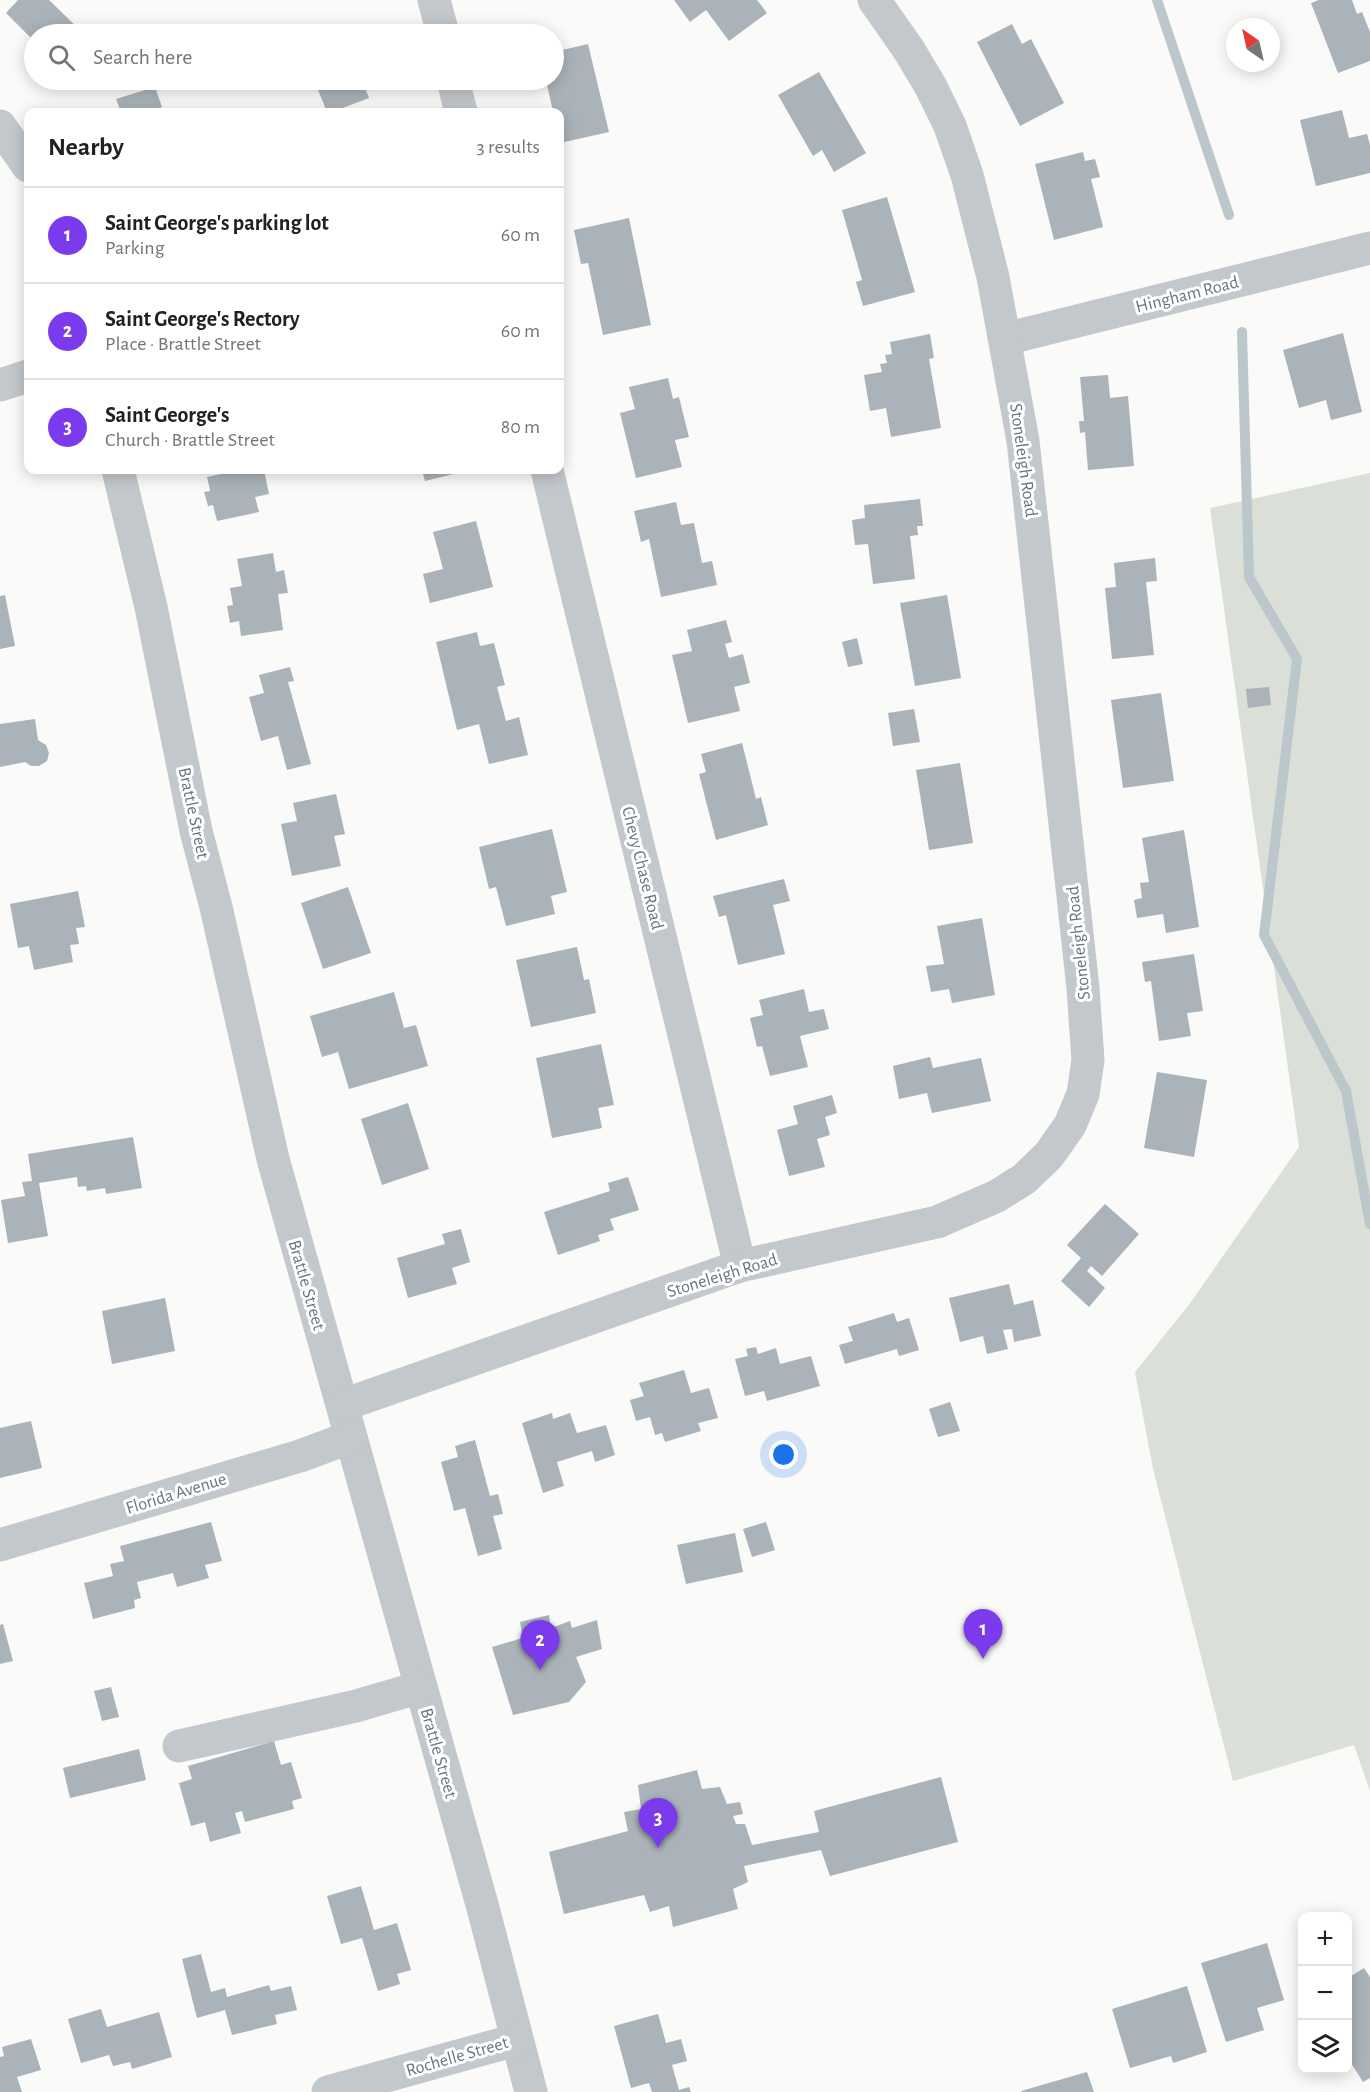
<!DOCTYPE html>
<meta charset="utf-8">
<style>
body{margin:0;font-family:"Alegreya Sans",sans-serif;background:#f2f2f2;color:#202124}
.controls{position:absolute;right:18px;bottom:18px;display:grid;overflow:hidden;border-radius:12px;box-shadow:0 3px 15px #0003}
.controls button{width:54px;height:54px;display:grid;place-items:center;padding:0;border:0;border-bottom:2px solid #e0e0e0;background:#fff;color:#202124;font:30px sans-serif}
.compass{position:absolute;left:1226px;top:18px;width:54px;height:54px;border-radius:50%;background:#fff;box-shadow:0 3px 15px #0003;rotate:326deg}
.you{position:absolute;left:784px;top:1455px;width:21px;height:21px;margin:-15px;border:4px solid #fff;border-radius:50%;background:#1a73e8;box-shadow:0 0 0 9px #1a73e833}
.badge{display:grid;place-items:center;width:39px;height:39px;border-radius:50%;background:#7c3aed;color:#fff;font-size:20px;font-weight:700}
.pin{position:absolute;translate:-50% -50px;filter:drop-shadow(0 2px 3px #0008)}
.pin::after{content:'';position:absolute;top:32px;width:21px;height:18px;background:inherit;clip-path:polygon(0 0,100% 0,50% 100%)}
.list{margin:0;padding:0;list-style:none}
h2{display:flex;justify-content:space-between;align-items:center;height:78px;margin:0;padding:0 24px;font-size:26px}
h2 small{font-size:20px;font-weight:400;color:#757577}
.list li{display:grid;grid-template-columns:39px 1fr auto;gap:18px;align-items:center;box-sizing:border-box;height:96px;padding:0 24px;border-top:2px solid #e0e0e0}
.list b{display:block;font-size:22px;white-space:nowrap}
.list p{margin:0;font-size:20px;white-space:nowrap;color:#757577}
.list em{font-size:20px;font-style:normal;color:#757577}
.icon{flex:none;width:33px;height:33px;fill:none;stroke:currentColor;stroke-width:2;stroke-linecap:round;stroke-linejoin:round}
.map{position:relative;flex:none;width:1370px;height:2092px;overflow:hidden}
.search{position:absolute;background:#fff;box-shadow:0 3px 15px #0003;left:24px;top:24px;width:540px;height:66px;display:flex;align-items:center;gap:15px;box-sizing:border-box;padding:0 21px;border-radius:33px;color:#757577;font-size:22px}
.panel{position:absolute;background:#fff;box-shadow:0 3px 15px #0003;left:24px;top:108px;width:540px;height:366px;border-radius:12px}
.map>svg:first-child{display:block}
</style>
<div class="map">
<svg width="1370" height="2092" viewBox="0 0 1370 2092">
<rect width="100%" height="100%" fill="#fafaf8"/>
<polygon fill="#dadfd7" points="1370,473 1370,1791 1354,1745 1233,1781 1153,1469 1135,1372 1191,1302 1299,1147 1210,508"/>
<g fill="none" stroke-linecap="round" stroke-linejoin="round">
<g stroke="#bbc7cb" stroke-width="10">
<polyline points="1157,0 1229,215"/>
<polyline points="1242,332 1249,577 1297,659 1264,935 1346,1091 1370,1224"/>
</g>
</g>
<g fill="#aab3b9">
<polygon points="18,0 49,0 80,30 76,34 34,34 34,41 6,13"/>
<polygon points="674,0 757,0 767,13 729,41 706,10 690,22"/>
<polygon points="1319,0 1352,0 1357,14 1362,12 1370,32 1370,61 1338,73 1311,3"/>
<polygon points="1012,24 1022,44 1031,39 1064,103 1020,126 977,42"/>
<polygon points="588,44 609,132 560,143 560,112 553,112 546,80 554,80 554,52"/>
<polygon points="819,72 866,153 834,172 822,150 813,156 778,95"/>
<polygon points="314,80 362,80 369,98 332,112 327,112"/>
<polygon points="155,87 162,107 151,112 121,112 116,99"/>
<polygon points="1342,110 1349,138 1367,134 1370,145 1370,173 1316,186 1300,120"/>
<polygon points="1083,152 1085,161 1095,159 1100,177 1091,179 1103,227 1054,240 1035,164"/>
<polygon points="887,197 915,292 863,306 856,282 862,280 842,210"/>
<polygon points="629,218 651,325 603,335 588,263 581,264 574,230"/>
<polygon points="1343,333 1362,412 1331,420 1326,400 1299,408 1283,350"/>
<polygon points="930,334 934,358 929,359 941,428 891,437 886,408 870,411 864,375 882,372 880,364 887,363 885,355 892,354 890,342"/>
<polygon points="1108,375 1110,398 1128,396 1134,466 1088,470 1085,432 1080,433 1079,421 1084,421 1080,377"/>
<polygon points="668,378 673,399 679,397 689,437 675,440 682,467 636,478 620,413 635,409 629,387"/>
<polygon points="224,470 264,470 269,494 255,497 259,512 217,521 213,505 208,506 204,492 210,491 207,477 225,473"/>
<polygon points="422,470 470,470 425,481"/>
<polygon points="920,499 923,526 917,526 918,535 910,536 915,579 873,584 868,544 855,545 852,520 865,518 864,505"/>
<polygon points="676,502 681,525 694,523 702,563 712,561 717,585 661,597 649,539 641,542 634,511"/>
<polygon points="476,521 493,587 430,603 423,574 443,569 433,532"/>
<polygon points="273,553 276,572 284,570 288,593 278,594 283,630 241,636 239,621 230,623 227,606 233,605 230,588 242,586 237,559"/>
<polygon points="1155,558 1157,581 1146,582 1154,655 1112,659 1105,588 1116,587 1114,563"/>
<polygon points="5,595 15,646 0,649 0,596"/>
<polygon points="947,595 961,678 915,686 900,603"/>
<polygon points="726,620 732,642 725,644 729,658 743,654 750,683 734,687 740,711 688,723 672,655 692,651 687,630"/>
<polygon points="477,632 480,646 494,643 505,685 497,687 506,721 519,717 528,755 489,764 479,724 457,730 436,642"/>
<polygon points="857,638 863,664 848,667 842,642"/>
<polygon points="290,667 294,681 288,682 311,764 287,770 278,736 261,741 249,697 264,693 259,675"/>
<polygon points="1269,687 1271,705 1248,708 1246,689"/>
<polygon points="1161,693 1174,781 1123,788 1111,700"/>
<polygon points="914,709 920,742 893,746 888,713"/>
<polygon points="35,719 38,740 46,745 49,753 47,761 39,766 31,766 25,762 0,767 0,724"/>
<polygon points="742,743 756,799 761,797 768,825 716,840 699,774 706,772 701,754"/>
<polygon points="960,763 973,843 929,850 916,770"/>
<polygon points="336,794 345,834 334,836 341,866 292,876 281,824 297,821 293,803"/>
<polygon points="552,829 567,892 551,896 555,914 506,926 496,887 489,889 479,847"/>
<polygon points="1184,830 1199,927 1166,933 1163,914 1137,918 1134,900 1142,898 1140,883 1149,882 1142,838"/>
<polygon points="784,879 790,901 773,905 785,954 738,965 726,915 719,917 713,896"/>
<polygon points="348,887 371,953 323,969 301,903"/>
<polygon points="78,891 85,927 76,928 79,944 70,945 73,962 34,970 29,946 18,948 10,904"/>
<polygon points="982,918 995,995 952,1003 949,989 931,992 926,966 944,964 937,926"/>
<polygon points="577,947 584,980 589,979 596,1013 531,1027 516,960"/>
<polygon points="1194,954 1203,1011 1187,1013 1191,1036 1159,1041 1151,981 1145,982 1142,962"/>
<polygon points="804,989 809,1012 824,1009 829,1029 800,1036 808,1067 770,1076 762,1046 757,1047 750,1018 763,1015 759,1000"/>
<polygon points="394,992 404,1028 416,1025 428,1066 349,1089 338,1052 322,1057 310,1016"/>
<polygon points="601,1044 614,1105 598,1108 602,1128 552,1138 536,1058"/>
<polygon points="930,1057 933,1068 981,1058 991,1101 932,1113 927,1093 899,1099 893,1066"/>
<polygon points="1157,1072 1207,1080 1194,1157 1144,1148"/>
<polygon points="832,1095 837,1113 825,1117 830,1135 817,1139 825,1167 789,1176 777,1130 798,1124 793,1106"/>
<polygon points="408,1103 429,1169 382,1185 361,1119"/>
<polygon points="133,1137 142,1188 106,1194 105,1188 87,1191 86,1186 78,1187 77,1177 39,1183 48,1236 8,1243 1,1200 25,1196 22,1182 32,1181 28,1154"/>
<polygon points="628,1177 639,1210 610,1219 614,1230 598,1235 600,1241 558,1255 544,1212 610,1191 608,1183"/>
<polygon points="1105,1204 1139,1234 1102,1276 1091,1266 1087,1271 1105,1288 1089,1307 1061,1281 1081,1258 1067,1245"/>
<polygon points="461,1229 470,1262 452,1268 457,1284 408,1298 397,1258 445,1244 442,1234"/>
<polygon points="1009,1284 1014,1305 1033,1300 1041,1336 1014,1342 1012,1329 1003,1330 1008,1349 987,1354 983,1336 960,1342 949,1298"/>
<polygon points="165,1298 175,1351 112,1364 102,1311"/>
<polygon points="894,1313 897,1322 909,1318 919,1350 899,1356 897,1349 845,1364 839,1345 853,1341 848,1327"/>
<polygon points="756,1347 758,1354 776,1348 780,1364 811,1356 820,1386 767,1401 764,1391 745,1396 735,1359 748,1356 746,1349"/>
<polygon points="684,1370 691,1393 709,1388 718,1418 698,1423 701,1431 665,1442 662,1433 655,1435 650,1417 636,1421 630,1400 644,1396 639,1383"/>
<polygon points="950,1402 960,1431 938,1437 929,1409"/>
<polygon points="552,1413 553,1419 570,1413 577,1433 606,1425 615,1455 595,1462 592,1451 557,1462 564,1486 543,1493 522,1423"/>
<polygon points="31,1421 42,1468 0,1478 0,1428"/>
<polygon points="475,1440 490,1496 498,1494 503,1514 493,1516 502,1549 478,1556 465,1508 454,1511 441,1462 458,1457 455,1446"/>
<polygon points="211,1522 222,1561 205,1565 209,1578 177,1587 173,1573 137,1582 141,1598 134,1600 135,1608 93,1619 84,1583 113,1576 110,1564 124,1561 120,1546"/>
<polygon points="766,1522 775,1550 752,1557 743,1529"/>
<polygon points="735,1533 743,1572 686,1584 677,1545"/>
<polygon points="549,1615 551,1628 570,1621 572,1628 597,1620 602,1649 576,1657 586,1682 569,1702 513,1715 492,1647 523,1638 520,1622"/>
<polygon points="3,1624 13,1661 0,1664 0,1625"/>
<polygon points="111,1687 119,1717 102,1721 94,1691"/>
<polygon points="274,1741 281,1765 291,1762 302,1798 292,1801 294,1809 245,1822 242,1811 235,1813 241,1833 210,1842 205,1822 191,1826 179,1783 192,1779 188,1766"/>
<polygon points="139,1749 146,1780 70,1798 63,1768"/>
<polygon points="697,1770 702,1789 720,1787 727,1804 740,1802 743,1814 733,1816 736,1824 745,1824 752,1845 819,1832 814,1811 941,1777 958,1842 830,1876 821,1850 744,1866 748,1882 733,1889 738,1909 673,1927 669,1906 650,1912 644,1895 564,1914 549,1852 628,1831 624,1812 641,1809 638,1785"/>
<polygon points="361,1886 374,1930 397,1923 411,1970 397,1974 400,1984 378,1991 362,1938 341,1944 327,1896"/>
<polygon points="1267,1943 1284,2000 1257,2008 1264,2030 1226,2042 1201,1963"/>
<polygon points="201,1954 211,1992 225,1988 227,1997 269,1985 271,1991 291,1986 297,2010 275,2015 277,2024 232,2035 225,2010 197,2018 182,1959"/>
<polygon points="1364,1968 1370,1977 1370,2078 1363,2082 1348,2058 1349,2051 1348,2049 1348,1978"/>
<polygon points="1187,1986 1207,2052 1173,2063 1171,2056 1130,2068 1112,2009"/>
<polygon points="101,2009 107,2027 159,2012 172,2057 132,2069 130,2062 113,2066 109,2055 81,2063 68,2019"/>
<polygon points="658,2014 666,2043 681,2039 687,2061 672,2065 679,2090 689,2087 691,2092 652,2092 649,2083 631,2088 614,2026"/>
<polygon points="31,2039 41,2070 17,2077 22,2092 0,2092 0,2057 4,2056 2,2047"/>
<polygon points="1087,2072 1094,2092 1022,2092 1021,2091"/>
</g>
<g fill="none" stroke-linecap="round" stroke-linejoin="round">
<g stroke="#c3c8cc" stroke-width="33">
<polyline points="434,0 443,34"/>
<polyline points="453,80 461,112"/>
<polyline points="0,126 28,166"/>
<polyline points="1005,339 1370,248"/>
<polyline points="0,385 28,376"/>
<polyline points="118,470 151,607 196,831 216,907 273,1159 483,1908 531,2092"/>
<polyline points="547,470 740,1266"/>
<polyline points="343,1405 740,1266 937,1222 997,1196 1024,1179 1049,1155 1070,1125 1083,1094 1088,1060 1083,988 1023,441 993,277 967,175 950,126 931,87 909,50 874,0"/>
<polyline points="0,1545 300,1456 351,1437"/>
<polyline points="179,1746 356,1706 421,1687"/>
<polyline points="328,2092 516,2040"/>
</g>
</g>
<g text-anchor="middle" stroke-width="6" stroke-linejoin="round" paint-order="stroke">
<g font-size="18" fill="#657683" stroke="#fff">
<text transform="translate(1187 294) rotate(-14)" y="6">Hingham Road</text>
<text transform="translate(1024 460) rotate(82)" y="6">Stoneleigh Road</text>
<text transform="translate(194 813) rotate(78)" y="6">Brattle Street</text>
<text transform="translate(643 868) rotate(76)" y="6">Chevy Chase Road</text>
<text transform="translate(1078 943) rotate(-96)" y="6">Stoneleigh Road</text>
<text transform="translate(722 1275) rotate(-17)" y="6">Stoneleigh Road</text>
<text transform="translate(307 1285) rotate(74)" y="6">Brattle Street</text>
<text transform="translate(176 1493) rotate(-17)" y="6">Florida Avenue</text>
<text transform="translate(439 1753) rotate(74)" y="6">Brattle Street</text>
<text transform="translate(457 2056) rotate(-16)" y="6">Rochelle Street</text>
</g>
</g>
</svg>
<div class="controls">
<button>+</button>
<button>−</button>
<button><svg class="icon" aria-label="layers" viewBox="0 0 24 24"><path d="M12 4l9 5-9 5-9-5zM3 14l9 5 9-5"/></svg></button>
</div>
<svg class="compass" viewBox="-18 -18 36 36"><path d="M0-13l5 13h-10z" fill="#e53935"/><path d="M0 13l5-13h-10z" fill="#757577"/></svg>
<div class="you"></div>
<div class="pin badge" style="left:983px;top:1659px">1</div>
<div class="pin badge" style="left:540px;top:1670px">2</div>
<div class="pin badge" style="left:658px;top:1848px">3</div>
<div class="search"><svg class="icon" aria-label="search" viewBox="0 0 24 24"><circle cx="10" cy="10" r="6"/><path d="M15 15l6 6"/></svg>Search here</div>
<section class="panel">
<h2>Nearby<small>3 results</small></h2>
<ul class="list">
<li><span class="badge">1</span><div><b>Saint George's parking lot</b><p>Parking</p></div><em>60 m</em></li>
<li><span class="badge">2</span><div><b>Saint George's Rectory</b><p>Place · Brattle Street</p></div><em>60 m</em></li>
<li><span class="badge">3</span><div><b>Saint George's</b><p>Church · Brattle Street</p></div><em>80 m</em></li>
</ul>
</section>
</div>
